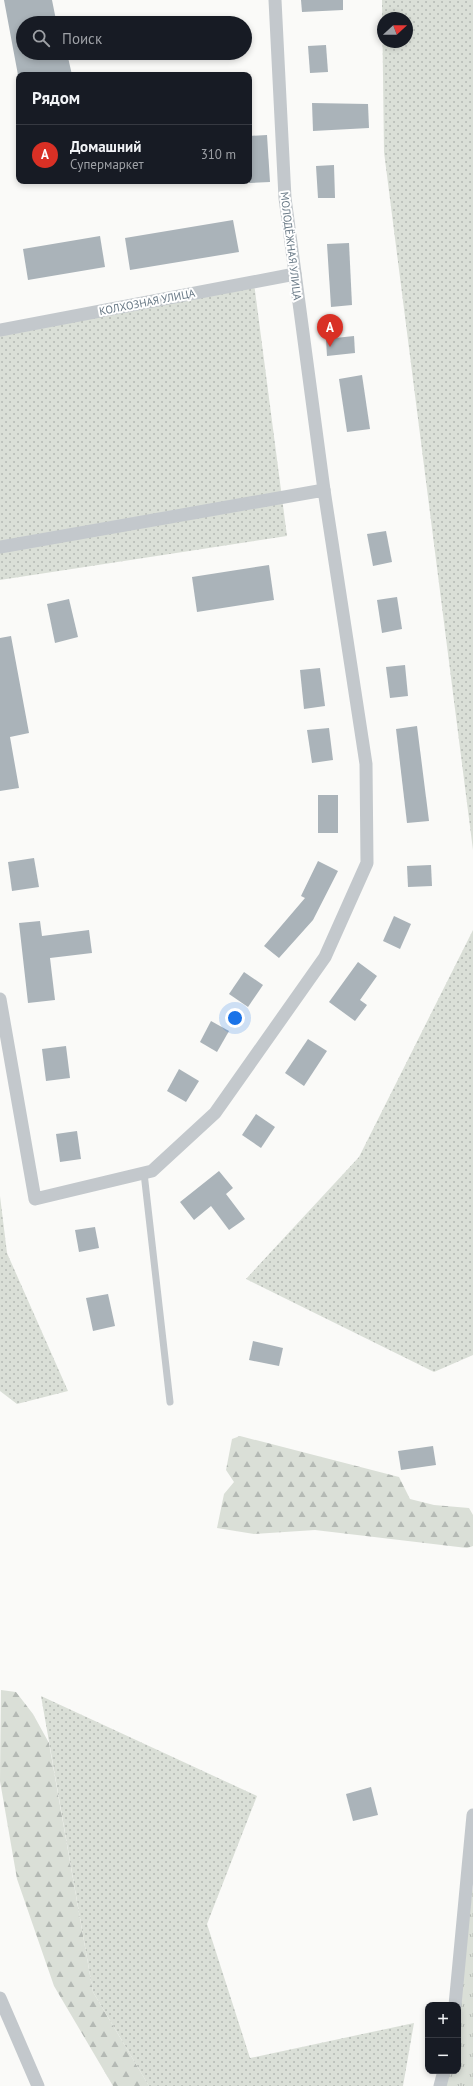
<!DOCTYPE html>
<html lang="ru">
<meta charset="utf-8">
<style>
body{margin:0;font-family:"PT Sans",sans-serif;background:#242831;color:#f1f3f6}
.controls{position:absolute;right:12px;bottom:12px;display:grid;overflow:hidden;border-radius:8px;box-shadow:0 2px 6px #0003}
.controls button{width:36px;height:36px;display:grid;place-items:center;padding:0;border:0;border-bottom:1px solid #363941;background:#171b24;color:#f1f3f6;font:20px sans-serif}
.compass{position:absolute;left:377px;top:12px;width:36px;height:36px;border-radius:50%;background:#171b24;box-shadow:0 2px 6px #0003;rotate:69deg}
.you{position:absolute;left:235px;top:1018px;width:14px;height:14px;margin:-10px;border:3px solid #fff;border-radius:50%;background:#1a73e8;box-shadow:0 0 0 6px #1a73e833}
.badge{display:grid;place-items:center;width:26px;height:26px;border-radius:50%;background:#d93025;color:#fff;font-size:13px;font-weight:700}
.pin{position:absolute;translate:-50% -33px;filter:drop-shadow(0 1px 2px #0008)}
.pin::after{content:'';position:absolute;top:21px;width:14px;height:12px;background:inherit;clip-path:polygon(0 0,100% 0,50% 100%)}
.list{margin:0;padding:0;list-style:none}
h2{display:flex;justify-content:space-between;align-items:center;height:52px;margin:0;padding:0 16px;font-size:17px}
h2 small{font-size:13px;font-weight:400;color:#9ea1a6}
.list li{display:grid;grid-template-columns:26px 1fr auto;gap:12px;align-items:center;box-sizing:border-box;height:60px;padding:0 16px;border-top:1px solid #363941}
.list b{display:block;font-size:15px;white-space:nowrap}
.list p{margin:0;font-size:13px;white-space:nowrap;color:#9ea1a6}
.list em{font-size:13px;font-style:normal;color:#9ea1a6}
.icon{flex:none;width:22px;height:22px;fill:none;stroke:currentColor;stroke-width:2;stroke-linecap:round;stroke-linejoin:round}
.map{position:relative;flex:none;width:473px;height:2086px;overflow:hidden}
.search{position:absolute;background:#171b24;box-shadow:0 2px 6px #0003;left:16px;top:16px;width:236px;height:44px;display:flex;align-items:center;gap:10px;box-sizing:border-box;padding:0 14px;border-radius:22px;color:#9ea1a6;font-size:15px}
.panel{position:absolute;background:#171b24;box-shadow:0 2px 6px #0003;left:16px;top:72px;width:236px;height:112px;border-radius:8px}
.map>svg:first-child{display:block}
</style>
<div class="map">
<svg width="473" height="2086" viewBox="0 0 473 2086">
<defs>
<pattern id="grass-tufts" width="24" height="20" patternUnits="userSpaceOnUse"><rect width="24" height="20" fill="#dadfd7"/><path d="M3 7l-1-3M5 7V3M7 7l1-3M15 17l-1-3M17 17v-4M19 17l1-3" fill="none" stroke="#b4b9b4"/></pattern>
<pattern id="forest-firs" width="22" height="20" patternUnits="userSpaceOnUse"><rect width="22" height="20" fill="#dadfd7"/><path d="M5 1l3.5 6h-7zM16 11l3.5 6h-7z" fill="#b4b9b4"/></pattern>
<pattern id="garden-dots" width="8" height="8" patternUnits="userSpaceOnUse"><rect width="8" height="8" fill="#dadfd7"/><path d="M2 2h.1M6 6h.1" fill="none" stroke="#b4b9b4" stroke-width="1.8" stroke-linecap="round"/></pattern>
</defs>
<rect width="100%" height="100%" fill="#fafaf8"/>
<polygon fill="url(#grass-tufts)" points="473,1885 473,2086 443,2086 445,2071 458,2071 457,2005"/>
<g fill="url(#forest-firs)">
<polygon points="240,1436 399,1477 410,1499 434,1505 469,1508 473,1515 473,1546 467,1548 315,1530 254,1534 217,1528 224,1494 234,1482 226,1470 232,1439"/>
<polygon points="1,1690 16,1692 33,1714 49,1743 93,1992 149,2086 113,2086 54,1986 17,1879 0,1781"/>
</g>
<g fill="url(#garden-dots)" fill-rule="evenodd">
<path d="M382 0H473V850L384 152ZM383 18H407V42H383Z"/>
<polygon points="254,283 287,536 0,580 0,330"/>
<polygon points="473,930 473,1355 434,1372 246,1279 359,1157"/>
<polygon points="0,1196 7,1253 68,1391 17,1404 0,1391"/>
<polygon points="41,1696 257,1796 207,1924 250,2058 414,2023 403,2086 149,2086 93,1992"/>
</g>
<g fill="#aab3b9">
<polygon points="4,0 52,0 56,20 39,23 23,23 23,53 32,53 33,59 67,53 72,75 18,75"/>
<polygon points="301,0 343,0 343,10 302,12"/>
<polygon points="326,45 328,72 310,73 308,46"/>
<polygon points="312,103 368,104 369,128 313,131"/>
<polygon points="267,135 270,182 249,183 249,136"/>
<polygon points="334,165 335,198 318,198 316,166"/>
<polygon points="233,220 239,252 130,270 125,238"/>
<polygon points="100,236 105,267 28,280 23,249"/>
<polygon points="349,243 352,305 331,307 327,244"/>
<polygon points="354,336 355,353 327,356 326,339"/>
<polygon points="362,375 370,429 347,432 339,379"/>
<polygon points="386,531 392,562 373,566 367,534"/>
<polygon points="269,565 274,600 197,612 192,577"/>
<polygon points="397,597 402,629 382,633 377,600"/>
<polygon points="69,599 78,637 55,643 47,604"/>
<polygon points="11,636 29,733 10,737 19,788 0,791 0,638"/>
<polygon points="405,665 408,696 390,698 386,667"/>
<polygon points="320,668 325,706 304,709 300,670"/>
<polygon points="417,726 429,821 407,823 396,729"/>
<polygon points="329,728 333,760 312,763 307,730"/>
<rect x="318" y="795" width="20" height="38"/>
<polygon points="34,858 39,887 12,891 8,862"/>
<polygon points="318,861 338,871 313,920 279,958 264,946 305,898 301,896"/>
<polygon points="431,865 432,886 408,887 407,866"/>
<polygon points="394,916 411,924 400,949 383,941"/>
<polygon points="40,921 42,936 89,930 92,953 50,958 55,1000 28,1003 19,923"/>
<polygon points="358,962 377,976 360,1000 367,1005 355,1021 329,1002"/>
<polygon points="244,972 263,985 248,1007 229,994"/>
<polygon points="211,1021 229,1031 217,1052 200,1042"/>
<polygon points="308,1039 327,1051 304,1086 285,1073"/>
<polygon points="66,1046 70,1078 46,1081 42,1049"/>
<polygon points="179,1069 199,1081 186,1102 167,1091"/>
<polygon points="256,1114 275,1127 261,1148 242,1135"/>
<polygon points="77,1131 81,1159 60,1162 56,1134"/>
<polygon points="219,1171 233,1188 226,1194 245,1219 229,1230 211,1206 194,1220 180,1202"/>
<polygon points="95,1227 99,1248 79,1252 75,1230"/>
<polygon points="108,1294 115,1326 93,1331 86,1298"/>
<polygon points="253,1341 283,1348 279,1366 249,1360"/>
<polygon points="433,1446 436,1465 401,1470 398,1451"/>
<polygon points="371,1787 378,1815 353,1821 346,1794"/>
</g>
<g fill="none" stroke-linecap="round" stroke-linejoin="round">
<polyline stroke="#c3c8cc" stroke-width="7" points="144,1173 170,1402"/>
<g stroke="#c3c8cc" stroke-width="13">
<polyline points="275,0 285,198 324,490"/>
<polyline points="0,330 295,274"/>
<polyline points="0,547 324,490 366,764 367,863 325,957 215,1113 152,1171 35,1199 0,999"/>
<polyline points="0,1998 38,2086"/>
<polyline points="455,2005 473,1815"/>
<polyline points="440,2086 444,2071"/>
</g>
</g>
<g text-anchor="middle" stroke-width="4" stroke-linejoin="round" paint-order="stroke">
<g font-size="11" fill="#657683" stroke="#fff">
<text transform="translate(291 246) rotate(83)" y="4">МОЛОДЁЖНАЯ УЛИЦА</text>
<text transform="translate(147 302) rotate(-11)" y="4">КОЛХОЗНАЯ УЛИЦА</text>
</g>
</g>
</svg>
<div class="controls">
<button>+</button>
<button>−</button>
</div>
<svg class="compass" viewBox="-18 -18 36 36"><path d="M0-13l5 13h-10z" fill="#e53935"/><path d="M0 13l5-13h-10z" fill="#9ea1a6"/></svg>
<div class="you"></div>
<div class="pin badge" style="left:330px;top:347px">A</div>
<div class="search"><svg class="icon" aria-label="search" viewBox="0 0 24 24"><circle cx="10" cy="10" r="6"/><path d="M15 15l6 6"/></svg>Поиск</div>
<section class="panel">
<h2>Рядом<small></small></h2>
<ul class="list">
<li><span class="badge">A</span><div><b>Домашний</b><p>Супермаркет</p></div><em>310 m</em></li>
</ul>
</section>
</div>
